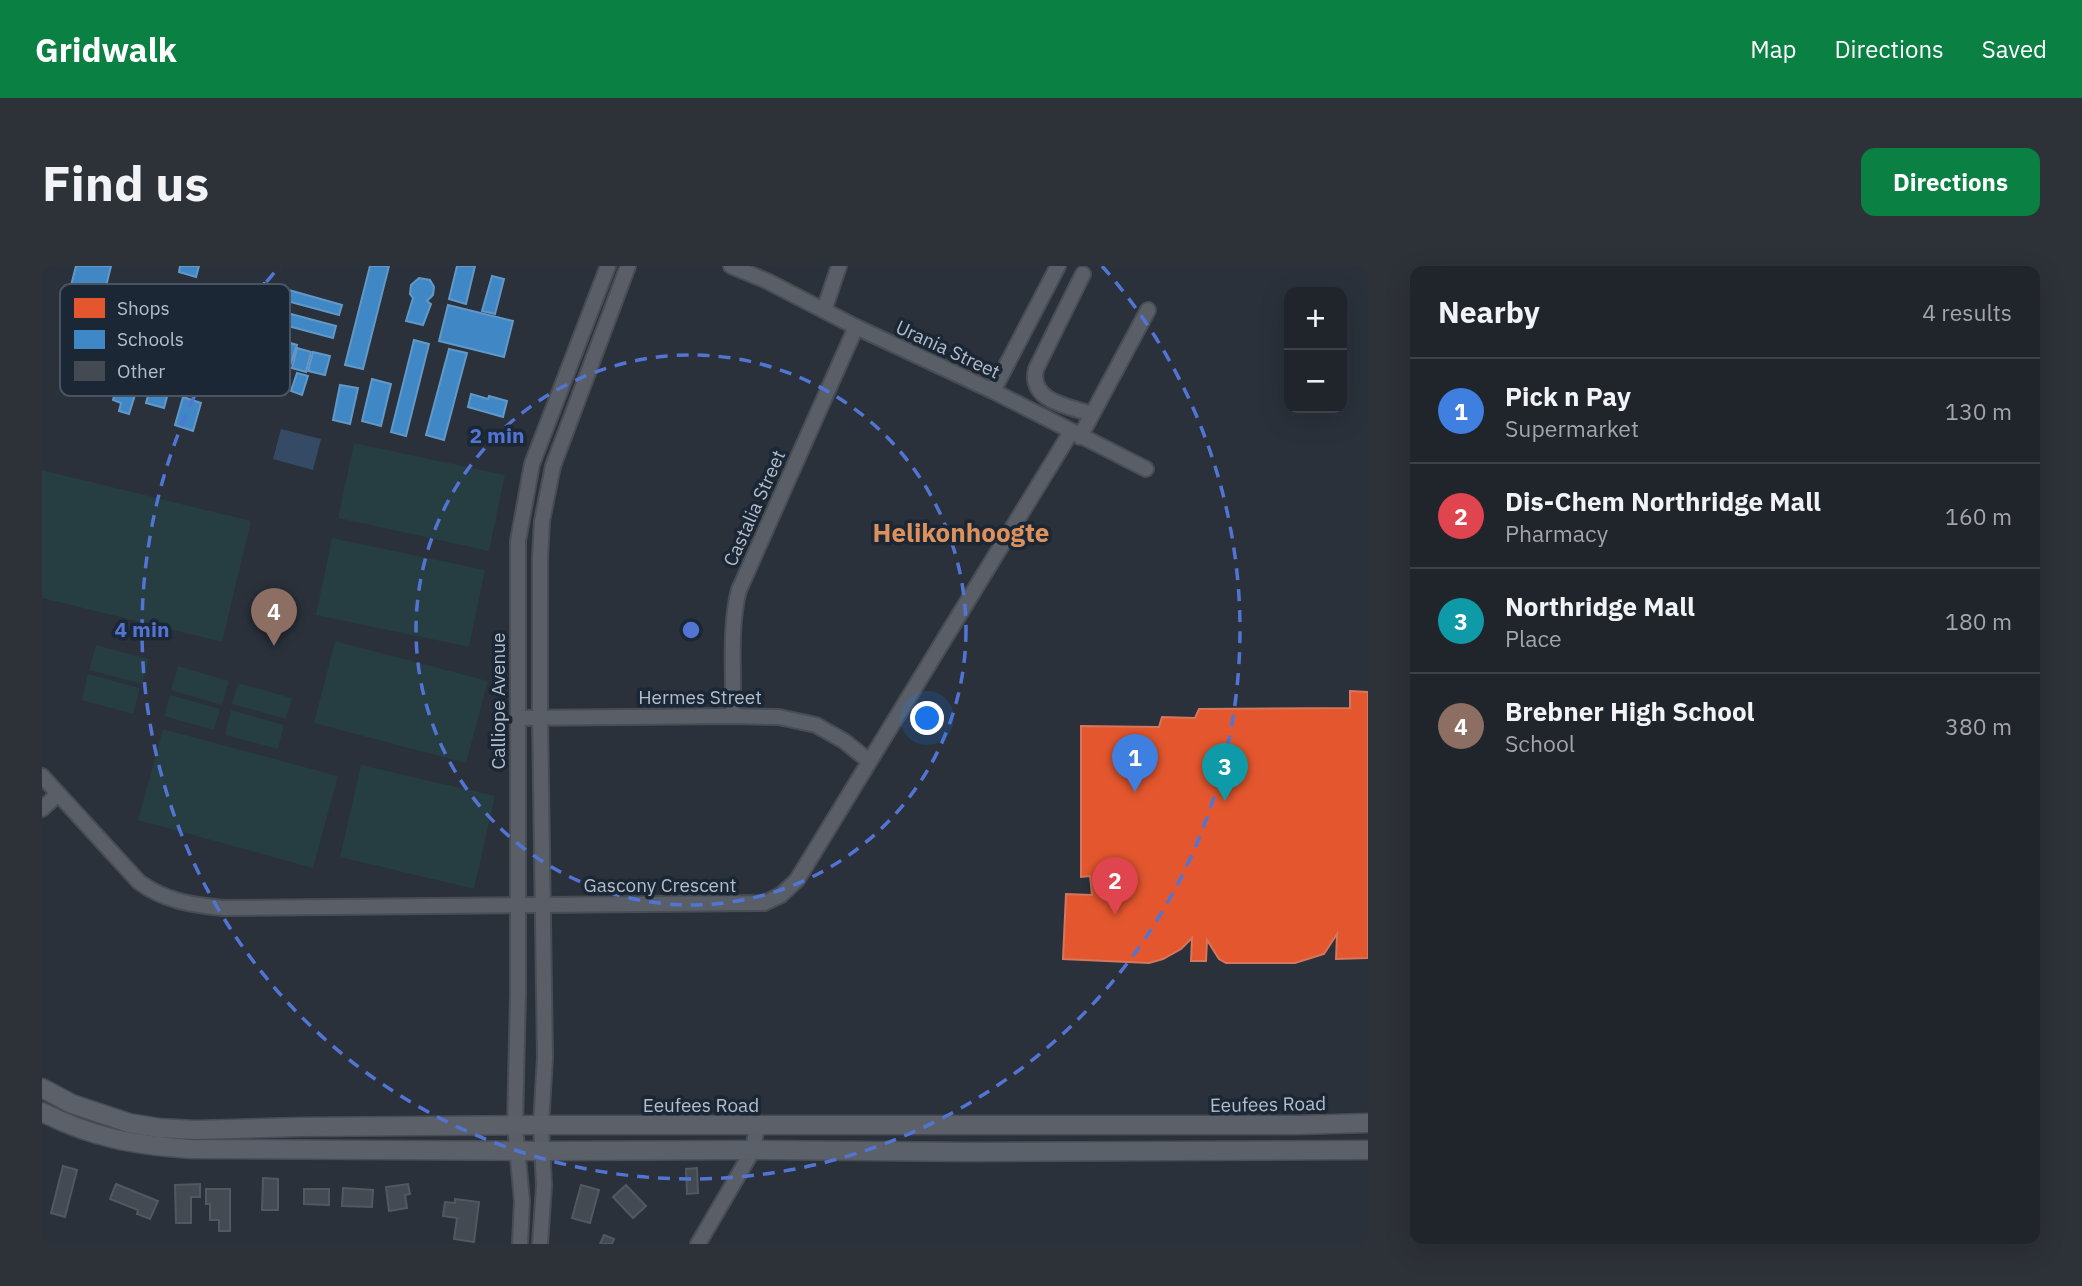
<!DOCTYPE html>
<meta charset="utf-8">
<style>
body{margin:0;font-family:"IBM Plex Sans",sans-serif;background:#2d3138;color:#f1f3f6}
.controls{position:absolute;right:21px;top:21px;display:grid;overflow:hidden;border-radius:14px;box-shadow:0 7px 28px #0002}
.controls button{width:63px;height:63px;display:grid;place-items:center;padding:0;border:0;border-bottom:2px solid #3d4248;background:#20252c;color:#f1f3f6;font:35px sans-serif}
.you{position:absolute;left:886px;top:453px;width:24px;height:24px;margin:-18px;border:5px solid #fff;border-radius:50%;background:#1a73e8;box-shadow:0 0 0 10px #1a73e833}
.badge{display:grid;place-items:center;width:46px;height:46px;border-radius:50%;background:#0b8043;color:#fff;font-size:23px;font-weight:700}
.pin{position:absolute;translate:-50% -58px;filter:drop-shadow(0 2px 4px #0008)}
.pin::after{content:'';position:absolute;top:37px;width:24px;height:21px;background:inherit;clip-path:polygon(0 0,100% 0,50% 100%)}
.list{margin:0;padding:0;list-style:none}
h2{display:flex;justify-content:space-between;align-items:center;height:91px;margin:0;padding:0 28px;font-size:30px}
h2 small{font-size:23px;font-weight:400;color:#a2a5a9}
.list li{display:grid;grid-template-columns:46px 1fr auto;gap:21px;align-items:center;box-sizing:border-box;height:105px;padding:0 28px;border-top:2px solid #3d4248}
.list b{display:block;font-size:26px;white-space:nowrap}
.list p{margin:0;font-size:23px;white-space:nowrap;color:#a2a5a9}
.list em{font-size:23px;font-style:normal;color:#a2a5a9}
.map{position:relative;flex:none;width:1326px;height:978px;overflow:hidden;border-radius:14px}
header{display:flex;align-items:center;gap:42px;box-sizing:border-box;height:98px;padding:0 35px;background:#0b8043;color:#fff}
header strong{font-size:33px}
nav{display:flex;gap:38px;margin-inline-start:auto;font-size:24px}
.intro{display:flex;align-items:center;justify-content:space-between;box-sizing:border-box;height:168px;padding:0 42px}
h1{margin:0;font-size:49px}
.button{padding:18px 32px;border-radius:14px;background:#0b8043;color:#fff;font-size:24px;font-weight:700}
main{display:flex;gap:42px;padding:0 42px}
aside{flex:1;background:#20252c;border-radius:14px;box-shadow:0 7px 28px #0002}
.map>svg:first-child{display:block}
</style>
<header>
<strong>Gridwalk</strong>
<nav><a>Map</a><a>Directions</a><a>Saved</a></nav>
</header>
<div class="intro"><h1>Find us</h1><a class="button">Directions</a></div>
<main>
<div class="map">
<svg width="1326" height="978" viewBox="0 0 1326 978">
<rect width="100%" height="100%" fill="#2a313a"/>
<g fill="#263d41">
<polygon points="312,177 463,209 447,285 296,252"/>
<polygon points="0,204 209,255 180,376 0,332"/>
<polygon points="290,272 443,304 427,381 274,349"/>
<polygon points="293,375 446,415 424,497 272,457"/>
<polygon points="54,379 107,393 100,418 47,404"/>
<polygon points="136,400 187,415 180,439 129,424"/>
<polygon points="46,408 98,422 91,448 40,434"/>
<polygon points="196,417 250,432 244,453 190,438"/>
<polygon points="128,429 178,443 172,464 122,450"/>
<polygon points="189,444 242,459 236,483 183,469"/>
<polygon points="121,463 296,510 271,602 96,554"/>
<polygon points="319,499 453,530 432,623 298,591"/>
</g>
<polygon fill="#344a65" points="239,163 279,173 271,204 231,193"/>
<polygon fill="#e4572e" stroke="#d5765d" stroke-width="2" points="1308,425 1326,426 1326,692 1294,693 1295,668 1282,688 1253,697 1184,697 1177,693 1165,674 1164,695 1149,695 1150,672 1139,683 1121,693 1107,697 1021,693 1024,628 1050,629 1048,610 1039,611 1039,460 1117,461 1120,451 1153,452 1157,443 1308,442"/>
<g fill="#3f88c5" stroke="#6298c7" stroke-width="2">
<polygon points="34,0 69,0 56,53 25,45 26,39 24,39"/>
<polygon points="138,0 157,0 154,11 137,6"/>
<polygon points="328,0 347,0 321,103 303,99"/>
<polygon points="415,0 433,0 424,38 407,33"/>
<polygon points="450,10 462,13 453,48 440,45"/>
<polygon points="377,12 388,14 392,21 391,29 385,35 389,38 381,59 364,55 371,32 368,28 369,19"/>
<polygon points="222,17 300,39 297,49 219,28"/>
<polygon points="133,25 152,30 122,142 104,137"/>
<polygon points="215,39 294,60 291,72 212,51"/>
<polygon points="406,39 471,55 462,91 397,75"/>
<polygon points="218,68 255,79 245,109 209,98"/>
<polygon points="372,74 387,78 364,170 349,166"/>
<polygon points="255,82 269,86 264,106 250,102"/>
<polygon points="407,83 425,87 402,174 384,169"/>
<polygon points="271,86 288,90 283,109 266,105"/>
<polygon points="255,107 266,110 260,129 249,125"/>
<polygon points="86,113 97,116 87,148 77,145 79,137 71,134 75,120 83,122"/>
<polygon points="330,113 349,118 339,160 320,155"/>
<polygon points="298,119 316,122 308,158 291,154"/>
<polygon points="429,128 446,133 447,130 465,135 461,151 426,141"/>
<polygon points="141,131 159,137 151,165 133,159"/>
</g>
<g fill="#444a52" stroke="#525861" stroke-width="2">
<polygon points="21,900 35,904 23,951 9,947"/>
<polygon points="655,902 656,927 645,928 644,903"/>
<polygon points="221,912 236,913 236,944 220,944"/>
<polygon points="74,918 116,935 108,953 95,948 96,944 68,933"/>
<polygon points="158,918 158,931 149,931 149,957 134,957 133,919"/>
<polygon points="366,918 368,928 363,929 365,942 347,945 344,921"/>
<polygon points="539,919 557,924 548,957 530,952"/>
<polygon points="584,919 604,940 591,952 571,931"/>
<polygon points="301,922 331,924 330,941 300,940"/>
<polygon points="164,923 188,923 188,965 177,965 177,954 168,954 168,938 164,938"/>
<polygon points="262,923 287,923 287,939 262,938"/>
<polygon points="413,933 437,936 432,976 412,973 415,952 401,950 403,936 413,937"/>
<polygon points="562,969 572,973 570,978 558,978"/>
</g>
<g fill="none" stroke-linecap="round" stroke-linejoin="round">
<g stroke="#484d54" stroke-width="18">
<g id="minor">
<polyline points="689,0 725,15 814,61 951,125 1104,203"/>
<path d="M1041 8 994 103C986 135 1028 141 1050 148"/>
<polyline points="782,44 797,0"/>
<polyline points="951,125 1016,0"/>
<polyline points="1038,171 1106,44"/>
<path d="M691 450C692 411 687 360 697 324L814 61"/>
<polyline points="475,452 691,450 737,451 774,459 802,475 827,495"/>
<path d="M0 510 97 616C123 635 150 639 181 642L722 637 739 629 755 614 1029 166"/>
<polyline points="0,543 16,528"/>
<polyline points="478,978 480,935 473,860 476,727 476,275 490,198 566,0"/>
<polyline points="498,978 502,920 499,859 503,791 498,451 498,292 500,255 511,200 586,0"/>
<polyline points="656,978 711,884 715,860"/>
</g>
</g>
<g stroke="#474d56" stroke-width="21">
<g id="major">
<polyline points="0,822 30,838 87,857 117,862 153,864 258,861 499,859 1255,859 1326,857"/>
<path d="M0 846C51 872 93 879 149 883L501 885 711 884 930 886 1326 884"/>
</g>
</g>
<use href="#minor" stroke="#5a5f67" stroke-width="14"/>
<use href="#major" stroke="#5c6169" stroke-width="18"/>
</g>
<g fill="none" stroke="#5275d3" stroke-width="3.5" stroke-dasharray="12 9">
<circle cx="649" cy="364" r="275"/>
<path d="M1060 0A549 549 0 1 1 238 0"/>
</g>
<g text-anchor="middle" stroke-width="7" stroke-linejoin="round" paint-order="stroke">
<g font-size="19" fill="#b3bdcb" stroke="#1c2735">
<text transform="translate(906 83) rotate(25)" y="7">Urania Street</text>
<text transform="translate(712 242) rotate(-66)" y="7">Castalia Street</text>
<text x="658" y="438">Hermes Street</text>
<text transform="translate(456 435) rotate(-90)" y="7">Calliope Avenue</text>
<text x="618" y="626">Gascony Crescent</text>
<text transform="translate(1226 838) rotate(-1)" y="7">Eeufees Road</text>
<text x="659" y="846">Eeufees Road</text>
</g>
<g font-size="26" font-weight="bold" fill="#dd925d" stroke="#1c2735">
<text x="919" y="276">Helikonhoogte</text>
</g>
</g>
<rect x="18" y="18" width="230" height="112" rx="10" fill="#1c2735" stroke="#495462" stroke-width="2"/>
<rect x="32" y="32" width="31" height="20" fill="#e4572e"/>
<rect x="32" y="64" width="31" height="19" fill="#3f88c5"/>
<rect x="32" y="95" width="31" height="20" fill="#444a52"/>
<g font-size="19" fill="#b3bdcb">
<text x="75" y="49">Shops</text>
<text x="75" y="80">Schools</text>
<text x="75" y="112">Other</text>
</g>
<circle cx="649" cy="364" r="10" fill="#5275d3" stroke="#1c2735" stroke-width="3.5"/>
<g font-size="21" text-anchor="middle" font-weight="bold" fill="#5275d3" stroke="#1c2735" stroke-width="7" stroke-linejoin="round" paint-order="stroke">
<text x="455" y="177">2 min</text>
<text x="100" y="371">4 min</text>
</g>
</svg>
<div class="controls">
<button>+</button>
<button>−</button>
</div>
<div class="you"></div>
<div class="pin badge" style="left:1093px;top:526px;background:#3f7fe0">1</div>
<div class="pin badge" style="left:1073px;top:649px;background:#e0444e">2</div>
<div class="pin badge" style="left:1183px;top:535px;background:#0f9aa8">3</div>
<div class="pin badge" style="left:232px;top:380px;background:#8d6e63">4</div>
</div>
<aside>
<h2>Nearby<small>4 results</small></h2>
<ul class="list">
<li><span class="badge" style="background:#3f7fe0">1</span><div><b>Pick n Pay</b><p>Supermarket</p></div><em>130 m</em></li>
<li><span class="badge" style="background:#e0444e">2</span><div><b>Dis-Chem Northridge Mall</b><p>Pharmacy</p></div><em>160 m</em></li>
<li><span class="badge" style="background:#0f9aa8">3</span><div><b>Northridge Mall</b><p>Place</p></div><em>180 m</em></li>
<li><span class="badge" style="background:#8d6e63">4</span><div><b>Brebner High School</b><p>School</p></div><em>380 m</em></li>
</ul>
</aside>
</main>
